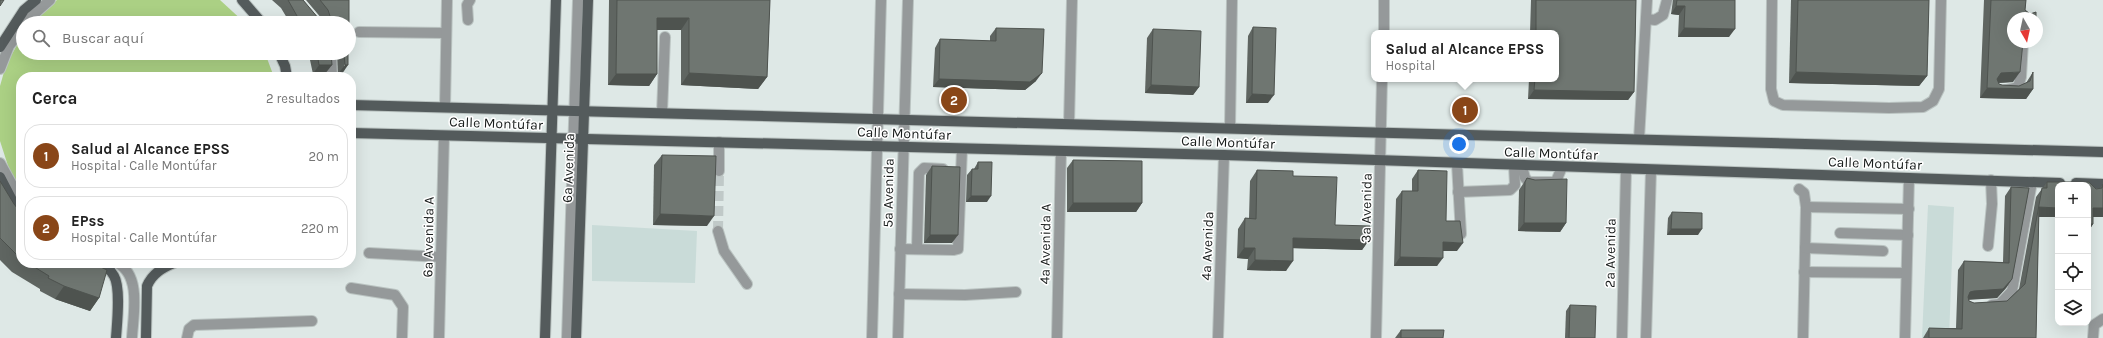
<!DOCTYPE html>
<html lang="es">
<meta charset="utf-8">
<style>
body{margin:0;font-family:Karla,sans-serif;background:#f6f6f6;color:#222}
.controls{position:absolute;right:12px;bottom:12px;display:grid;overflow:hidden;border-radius:8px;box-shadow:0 4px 16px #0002}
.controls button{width:36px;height:36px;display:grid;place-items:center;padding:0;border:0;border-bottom:1px solid #e0e0e0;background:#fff;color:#222;font:20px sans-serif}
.compass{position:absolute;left:2007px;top:12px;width:36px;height:36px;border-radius:50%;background:#fff;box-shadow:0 4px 16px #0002;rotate:171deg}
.you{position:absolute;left:1459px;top:144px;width:14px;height:14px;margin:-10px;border:3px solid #fff;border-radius:50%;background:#1a73e8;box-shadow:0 0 0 6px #1a73e833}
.badge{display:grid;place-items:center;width:26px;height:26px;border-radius:50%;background:#894618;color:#fff;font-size:13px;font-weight:700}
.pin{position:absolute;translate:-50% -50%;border:2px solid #fff;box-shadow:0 1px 4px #0006}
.popup{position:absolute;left:1371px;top:30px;width:188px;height:52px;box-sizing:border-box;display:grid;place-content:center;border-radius:8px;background:#fff;filter:drop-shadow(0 1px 3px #0005);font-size:13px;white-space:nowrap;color:#767676}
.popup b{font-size:15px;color:#222}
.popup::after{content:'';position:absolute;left:50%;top:100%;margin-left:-8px;border:8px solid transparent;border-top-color:#fff}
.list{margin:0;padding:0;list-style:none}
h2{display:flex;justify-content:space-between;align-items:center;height:52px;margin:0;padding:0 16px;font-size:17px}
h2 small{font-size:13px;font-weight:400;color:#767676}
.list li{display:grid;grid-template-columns:26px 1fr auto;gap:12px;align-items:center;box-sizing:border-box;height:64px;margin:0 8px 8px;padding:0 8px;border:1px solid #e0e0e0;border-radius:16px}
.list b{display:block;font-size:15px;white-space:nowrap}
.list p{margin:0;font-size:13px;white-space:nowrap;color:#767676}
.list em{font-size:13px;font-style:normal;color:#767676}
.icon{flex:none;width:22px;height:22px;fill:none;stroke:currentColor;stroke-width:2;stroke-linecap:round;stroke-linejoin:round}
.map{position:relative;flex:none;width:2103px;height:338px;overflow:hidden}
.search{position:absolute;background:#fff;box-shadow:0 4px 16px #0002;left:16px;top:16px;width:340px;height:44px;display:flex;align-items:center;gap:10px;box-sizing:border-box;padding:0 14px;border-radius:22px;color:#767676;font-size:15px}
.panel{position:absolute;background:#fff;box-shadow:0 4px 16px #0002;left:16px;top:72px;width:340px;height:196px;border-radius:16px}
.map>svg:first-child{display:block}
</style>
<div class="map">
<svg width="2103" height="338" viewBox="0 0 2103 338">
<rect width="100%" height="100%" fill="#dee8e6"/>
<g fill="#c9dbd8">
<polygon points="1928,205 1954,207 1949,338 1922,338"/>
<polygon points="592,225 697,231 695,283 592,281"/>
</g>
<g fill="#abd084">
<polygon points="57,0 220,0 245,23 31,23"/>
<polygon points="23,34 23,53 265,53 274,77 21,77 21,192 11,175 0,141 0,86 6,65"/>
</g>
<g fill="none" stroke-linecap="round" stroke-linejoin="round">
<polyline stroke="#c0c9c8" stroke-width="10" stroke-dasharray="10 5" stroke-linecap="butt" points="718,231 719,171"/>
<g stroke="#bac3c1" stroke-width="12">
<g id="minor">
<polyline points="1772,0 1771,89 1774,101 1783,105 1889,108 1923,107 1933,101 1939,89 1941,0"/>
<polyline points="1646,19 1655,20 1663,15 1667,0"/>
<polyline points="468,20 467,5 470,0"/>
<polyline points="26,23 33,15 50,0"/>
<polyline points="359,32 446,33"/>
<polyline points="1384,33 1384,0"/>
<polyline points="331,53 332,77"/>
<polyline points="0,69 9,46 23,28"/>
<polyline points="2006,90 2018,87 2021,77 2023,42"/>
<polyline points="445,107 447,0"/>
<polyline points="662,113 665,37"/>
<polyline points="1069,124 1072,0"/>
<polyline points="1230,128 1232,0"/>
<polyline points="1639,139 1647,0"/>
<polyline points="0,163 21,201"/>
<polyline points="1457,164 1461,234"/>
<polyline points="1522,166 1525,178 1529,182 1554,182 1557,179 1562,167"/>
<polyline points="719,171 719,142"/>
<polyline points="1799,189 1804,193 1806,207 1803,338"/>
<polyline points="1458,192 1510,190 1515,185 1514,166"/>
<polyline points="1806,207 1909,209"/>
<polyline points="718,231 724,251 747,284"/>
<polyline points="1840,233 1908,235"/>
<polyline points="1988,246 1992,204 1991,180"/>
<polyline points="1805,248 1883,251"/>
<polyline points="900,249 954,250 958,249 962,149"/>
<polyline points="917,249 919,173 924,168 943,169"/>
<polyline points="369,253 441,257"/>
<path d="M117 263C142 275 133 316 132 338"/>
<polyline points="1804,272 1906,273"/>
<polyline points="351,288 395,295 403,307 402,338"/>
<polyline points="899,294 965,295 1016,292"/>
<polyline points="1992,305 2000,304 2012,291 2032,182"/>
<polyline points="187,338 189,329 194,325 312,321"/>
<polyline points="439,338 444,136"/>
<polyline points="567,338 578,0"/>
<polyline points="872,338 881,0"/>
<polyline points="898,338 908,0"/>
<polyline points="1057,338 1061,151"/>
<polyline points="1218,338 1224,155"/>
<polyline points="1376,338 1382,79"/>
<polyline points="1622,338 1626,169"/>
<polyline points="1646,338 1651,170"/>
<polyline points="1905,338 1909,178"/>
<polyline points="2093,338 2094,325 2103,319"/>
</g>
</g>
<g stroke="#bac3c1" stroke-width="12">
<g id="major">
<polyline points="242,0 262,23"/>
<polyline points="0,47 24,10 36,0"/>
<polyline points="279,53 285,66 287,77"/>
<polyline points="351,105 2103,152"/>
<polyline points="351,133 1224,155 2060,183"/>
<polyline points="0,177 13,202 21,210"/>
<polyline points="2076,183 2103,184"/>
<path d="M97 263C104 266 110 268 114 276 121 288 117 323 116 338"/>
<path d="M146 338 147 286C152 274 162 268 174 263"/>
<polyline points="545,338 556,0"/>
<polyline points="576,338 588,0"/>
</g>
</g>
<use href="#minor" stroke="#95999a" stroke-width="10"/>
<use href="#major" stroke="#545b5c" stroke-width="10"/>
</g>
<g fill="#5f6561">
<polygon points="272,0 303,0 319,19 322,20 322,19 306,0 349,0 349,23 290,23 281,8"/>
<polygon points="609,0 770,0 767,77 758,89 681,85 681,30 657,30 657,74 649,86 608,85"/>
<polygon points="1531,0 1636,0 1634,92 1628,100 1528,99 1529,79 1556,79 1556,33 1530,33"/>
<polygon points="1673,0 1735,0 1729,37 1678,37 1679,15 1671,14"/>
<polygon points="1791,0 1929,0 1927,76 1919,86 1789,83"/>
<polygon points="1984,0 2026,0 2025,10 2036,18 2013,18 2013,82 1999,83 1999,84 2002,85 2019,86 2026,83 2033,72 2033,89 2026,99 1980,98"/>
<polygon points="1253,27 1268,103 1246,103 1248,36"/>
<polygon points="996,28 1036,81 1025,90 933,87 935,48 940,39 990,41 990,36"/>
<polygon points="1153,29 1199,87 1193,95 1145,93 1147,38"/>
<polygon points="306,53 331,53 325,74 313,74 310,60"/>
<polygon points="337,53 348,53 342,74 338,74"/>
<polygon points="662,155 707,226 653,225 654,165"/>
<polygon points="1073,160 1142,203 1136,212 1067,212 1067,168"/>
<polygon points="978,162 987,202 966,202 967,175 972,169 974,169"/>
<polygon points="932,166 952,243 924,243 926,175"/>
<polygon points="1257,170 1293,176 1335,225 1369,240 1362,250 1293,248 1286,271 1247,270 1248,259 1237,258 1238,229 1245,218 1249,218 1250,181"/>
<polygon points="1418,170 1446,221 1457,251 1443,251 1437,266 1394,266 1396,199 1402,191 1412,191 1412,179"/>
<polygon points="1527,178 1535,180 1566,223 1560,232 1518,231 1519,190"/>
<polygon points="0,181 14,204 21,213 21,263 92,263 99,298 90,311 55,299 40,291 40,289 12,272 0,260"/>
<polygon points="2047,182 2089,182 2096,189 2100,188 2103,184 2103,217 2093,217 2093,224 2088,232 2088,185 2058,185 2058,217 2039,217 2036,338 1923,338 1929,328 1956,328 1958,270 1964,261 2003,262 2005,196 2011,187 2029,188 2012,279 2006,288 1997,298 1969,299 1969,301 1974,303 2007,301 2019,289 2036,197"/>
<polygon points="1672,212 1698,235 1667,235 1668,218"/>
<polygon points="1570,305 1595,338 1565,338 1566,311"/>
<polygon points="1401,330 1443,338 1395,338"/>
</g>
<g fill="#4e534f">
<polygon points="1676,6 1685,6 1679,15 1671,14"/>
<polygon points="657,18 689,18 681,30 649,30"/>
<polygon points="1684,28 1735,29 1729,37 1678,37"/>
<polygon points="319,65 332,65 325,74 313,74"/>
<polygon points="345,65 348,65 342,74 338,74"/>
<polygon points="1796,72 1927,76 1919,86 1789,83"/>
<polygon points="2020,72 2013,82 1994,83 2001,73"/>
<polygon points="689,73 767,77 758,89 681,85"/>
<polygon points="1042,73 1036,81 1025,90 933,87 939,79"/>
<polygon points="616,74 657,74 649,86 608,85"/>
<polygon points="1151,85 1199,87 1193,95 1145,93"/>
<polygon points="1987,88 2033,89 2026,99 1980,98"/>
<polygon points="1534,90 1634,92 1628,100 1528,99"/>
<polygon points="1252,94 1274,95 1268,103 1246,103"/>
<polygon points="971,196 991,196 987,202 966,202"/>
<polygon points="1073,203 1142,203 1136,212 1067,212"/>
<polygon points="2039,207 2058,208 2058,217 2037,217"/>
<polygon points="2093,208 2103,208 2103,217 2088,217"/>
<polygon points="660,214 714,216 707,226 653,225"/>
<polygon points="1524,223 1566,223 1560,232 1518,231"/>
<polygon points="2088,224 2093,224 2088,232"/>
<polygon points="1671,229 1702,229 1698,235 1667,235"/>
<polygon points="930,235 958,235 952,243 924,243"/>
<polygon points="1293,238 1369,240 1362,250 1286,248"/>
<polygon points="1443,242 1463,243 1457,251 1437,251"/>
<polygon points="1244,248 1255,248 1248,259 1237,258"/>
<polygon points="1400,257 1443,258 1437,266 1394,266"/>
<polygon points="1255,260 1293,261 1286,271 1247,270"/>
<polygon points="2012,279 2006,288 1997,298 1967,300 1964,301 1970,292"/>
<polygon points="64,286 99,298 90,311 55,299"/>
</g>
<g fill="#6f7671" stroke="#4e534f">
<polygon points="0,0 4,0 0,6"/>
<polygon points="288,0 303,0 319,19 322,20 327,19 330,16 328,10 320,0 349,0 349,23 301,23"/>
<polygon points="617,0 770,0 767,77 689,73 689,18 657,18 657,74 616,74"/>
<polygon points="1536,0 1636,0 1634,92 1534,90 1535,79 1556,79 1556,33 1536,33"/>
<polygon points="1677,0 1735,0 1735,29 1684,28 1685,6 1676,6"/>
<polygon points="1798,0 1929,0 1927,76 1796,72"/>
<polygon points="1991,0 2026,0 2025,10 2030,14 2036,12 2036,18 2013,18 2013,42 2023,42 2020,72 2001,73 1997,79 1999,84 2002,85 2019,86 2030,81 2033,72 2033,89 1987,88"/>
<polygon points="1253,27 1276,28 1274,95 1252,94"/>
<polygon points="996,28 1044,29 1042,73 1030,82 939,79 940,39 996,41"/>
<polygon points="1153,29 1201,31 1199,87 1151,85"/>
<polygon points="317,53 331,53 332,65 319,65"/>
<polygon points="344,53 348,53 348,65 345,65"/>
<polygon points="662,155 716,156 714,216 660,214"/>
<polygon points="1073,160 1142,161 1142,203 1073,203"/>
<polygon points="978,162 992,162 991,196 971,196 972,169 978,169"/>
<polygon points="932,166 960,167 958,235 930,235"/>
<polygon points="1257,170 1293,171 1293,176 1337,177 1335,225 1370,226 1369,240 1293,238 1293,261 1255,260 1255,248 1244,248 1245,218 1256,219"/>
<polygon points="1418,170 1447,171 1446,221 1460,221 1463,243 1443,242 1443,258 1400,257 1402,191 1418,191"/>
<polygon points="1527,178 1535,180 1567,179 1566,223 1524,223 1525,182"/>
<polygon points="0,181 14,204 21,213 21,259 0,238"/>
<polygon points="2047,182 2089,182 2096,189 2102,188 2103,184 2103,208 2093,208 2093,224 2088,224 2088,185 2058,185 2058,208 2039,207 2036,338 1929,338 1929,328 1962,329 1964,261 2009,263 2011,187 2029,188 2012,279 2003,289 1974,291 1970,292 1968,297 1969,301 1974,303 2007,301 2025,284 2042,188 2047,188"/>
<polygon points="1672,212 1702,213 1702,229 1671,229"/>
<polygon points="28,263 92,263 107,270 99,298 64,286 48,278 49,276"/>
<polygon points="1570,305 1596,306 1595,338 1569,338"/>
<polygon points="1401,330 1444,330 1443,338 1401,338"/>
</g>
<g text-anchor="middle" stroke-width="3" stroke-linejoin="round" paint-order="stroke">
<g font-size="14" fill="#181c1b" stroke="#fff">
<text transform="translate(496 123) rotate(2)" y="5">Calle Montúfar</text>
<text transform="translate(904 133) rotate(2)" y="5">Calle Montúfar</text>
<text transform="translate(1228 142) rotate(2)" y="5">Calle Montúfar</text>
<text transform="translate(1551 153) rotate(2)" y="5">Calle Montúfar</text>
<text transform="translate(1875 163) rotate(2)" y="5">Calle Montúfar</text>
<text transform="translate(568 168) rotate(-88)" y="5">6a Avenida</text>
<text transform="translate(888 193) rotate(-89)" y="5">5a Avenida</text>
<text transform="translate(1366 208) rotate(-89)" y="5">3a Avenida</text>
<text transform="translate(428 237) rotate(-89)" y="5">6a Avenida A</text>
<text transform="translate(1045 244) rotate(-89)" y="5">4a Avenida A</text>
<text transform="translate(1207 246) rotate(-88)" y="5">4a Avenida</text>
<text transform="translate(1610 253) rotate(-89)" y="5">2a Avenida</text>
</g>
</g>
</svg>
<div class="controls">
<button>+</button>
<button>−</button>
<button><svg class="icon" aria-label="locate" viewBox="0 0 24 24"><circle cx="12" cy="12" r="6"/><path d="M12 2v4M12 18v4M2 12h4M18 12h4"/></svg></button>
<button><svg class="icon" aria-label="layers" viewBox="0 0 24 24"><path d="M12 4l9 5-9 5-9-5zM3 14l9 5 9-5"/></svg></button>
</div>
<svg class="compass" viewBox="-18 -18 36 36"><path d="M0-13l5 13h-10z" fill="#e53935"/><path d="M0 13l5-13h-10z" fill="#767676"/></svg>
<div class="you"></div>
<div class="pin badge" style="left:1465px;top:110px">1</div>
<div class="popup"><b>Salud al Alcance EPSS</b>Hospital</div>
<div class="pin badge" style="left:954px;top:100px">2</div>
<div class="search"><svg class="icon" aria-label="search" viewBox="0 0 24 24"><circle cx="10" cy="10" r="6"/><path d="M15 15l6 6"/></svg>Buscar aquí</div>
<section class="panel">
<h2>Cerca<small>2 resultados</small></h2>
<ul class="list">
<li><span class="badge">1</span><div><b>Salud al Alcance EPSS</b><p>Hospital · Calle Montúfar</p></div><em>20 m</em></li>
<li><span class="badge">2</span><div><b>EPss</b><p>Hospital · Calle Montúfar</p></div><em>220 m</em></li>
</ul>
</section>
</div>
